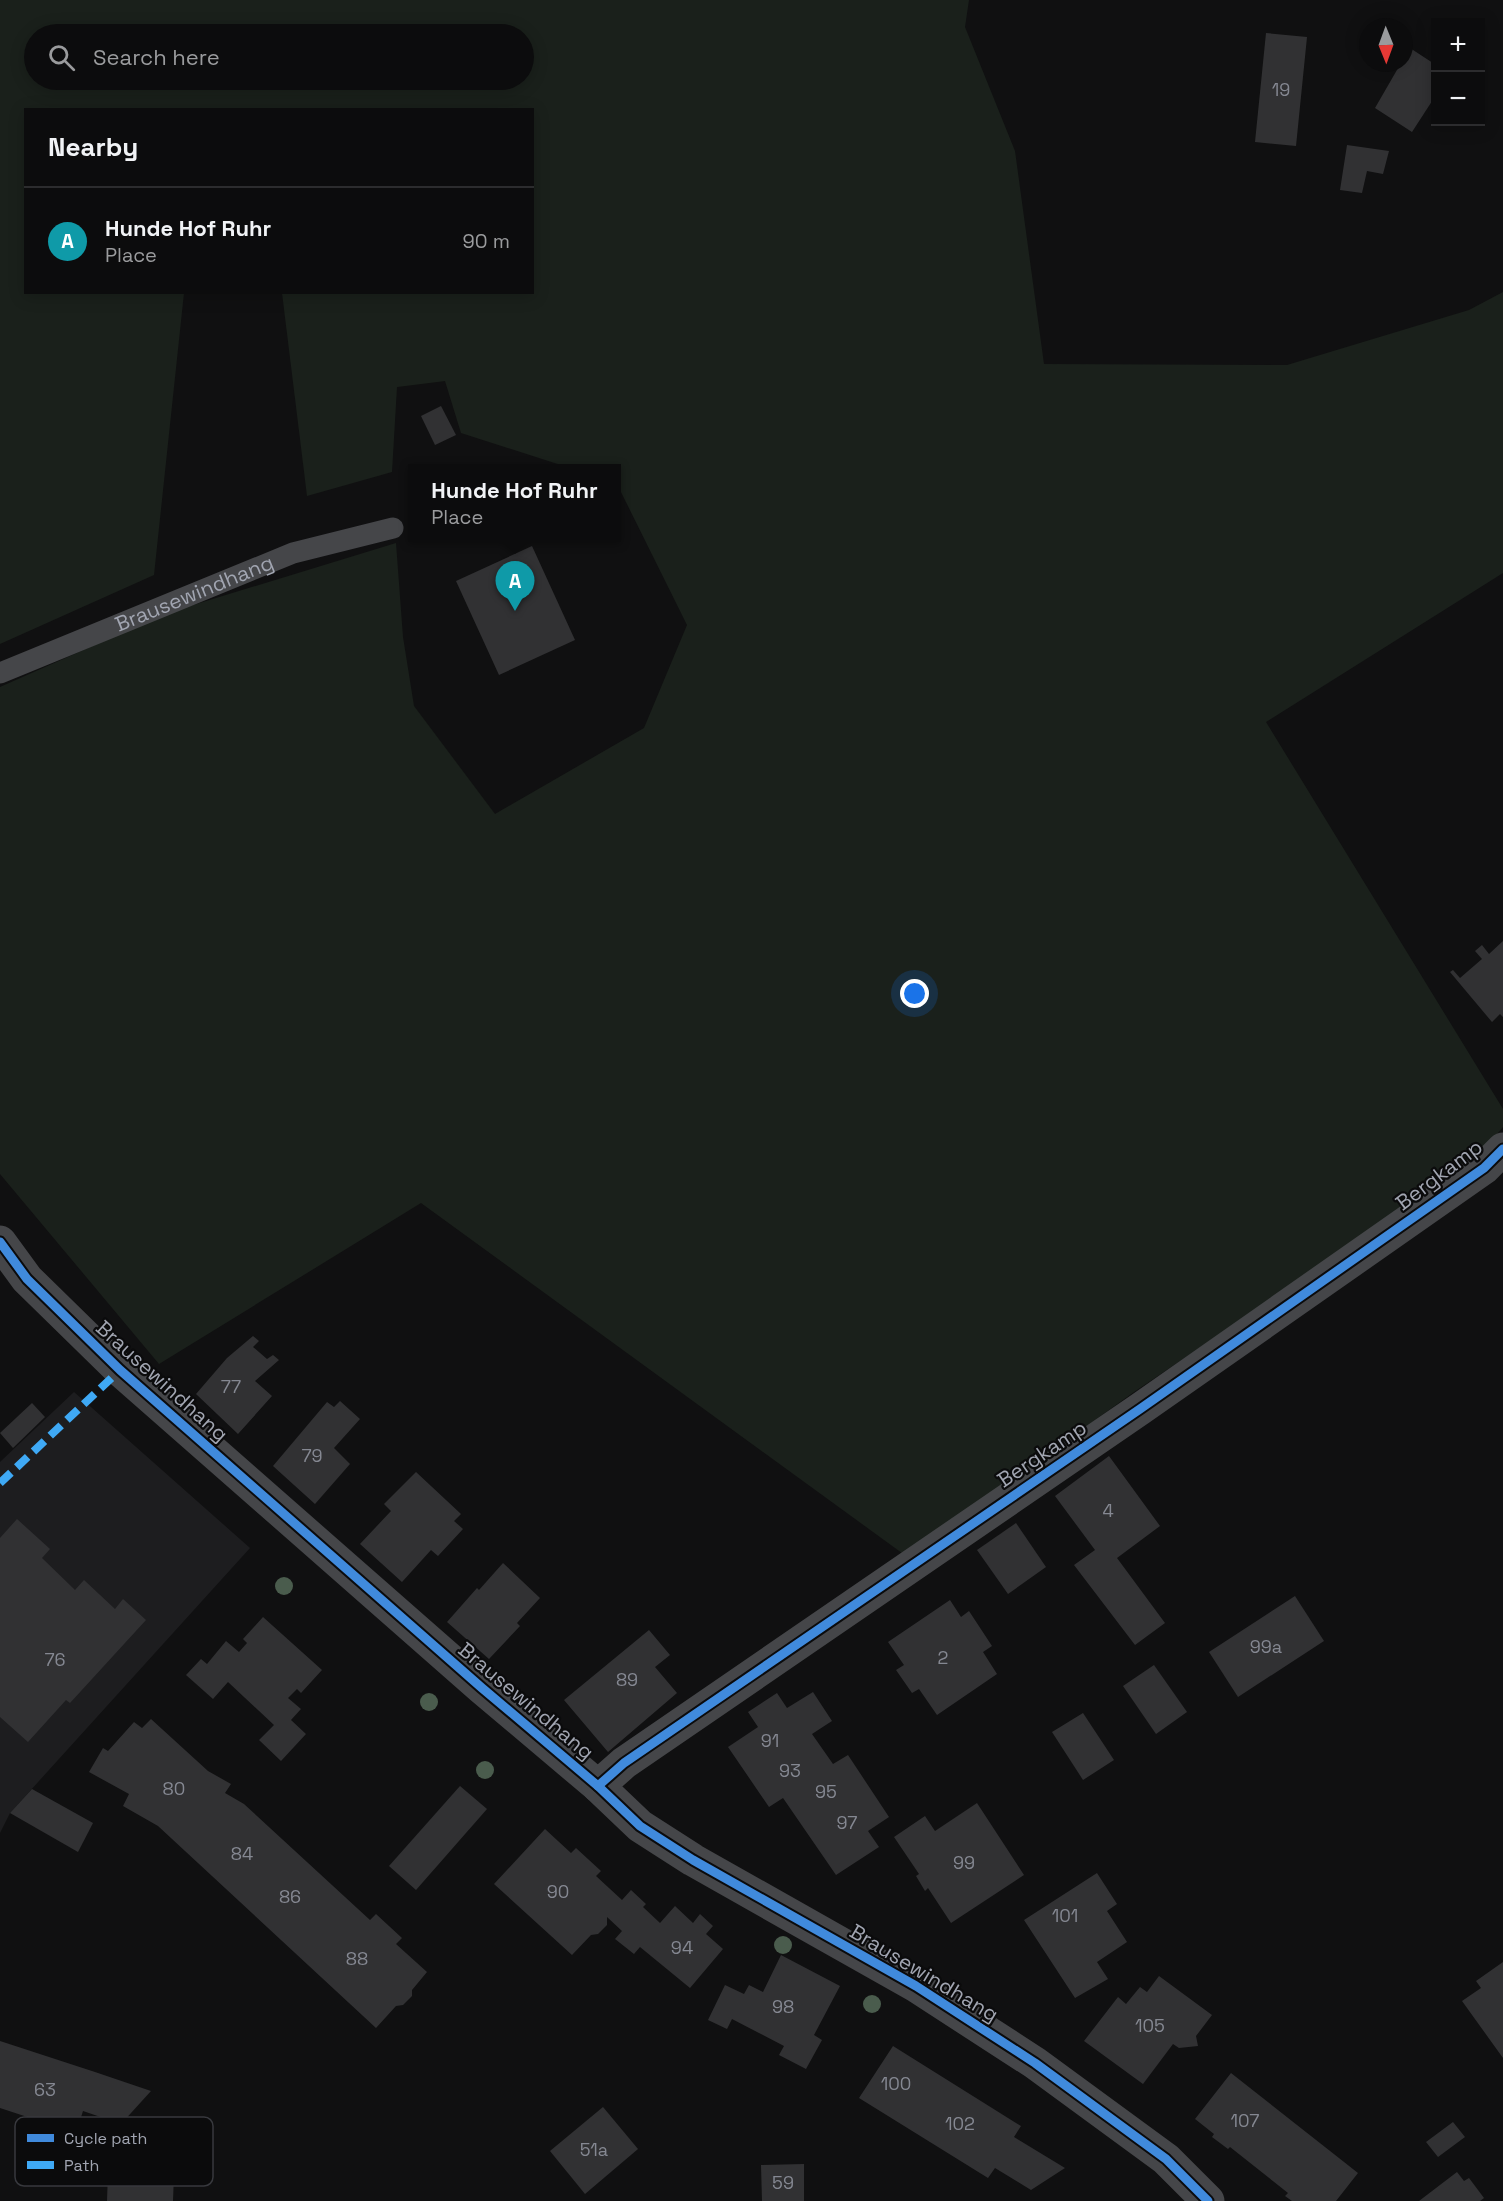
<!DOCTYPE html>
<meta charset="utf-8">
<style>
body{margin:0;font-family:"Space Grotesk",sans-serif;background:#151516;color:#f1f3f6}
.controls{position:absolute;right:18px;top:18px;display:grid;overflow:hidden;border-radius:0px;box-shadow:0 3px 15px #0003}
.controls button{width:54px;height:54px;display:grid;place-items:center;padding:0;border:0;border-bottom:2px solid #2c2c2e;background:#0c0c0d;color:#f1f3f6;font:30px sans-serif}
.compass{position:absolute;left:1359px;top:18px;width:54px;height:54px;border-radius:50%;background:#0c0c0d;box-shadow:0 3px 15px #0003;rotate:179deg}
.you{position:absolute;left:915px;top:994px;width:21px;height:21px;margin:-15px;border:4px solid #fff;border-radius:50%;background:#1a73e8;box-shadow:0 0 0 9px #1a73e833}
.badge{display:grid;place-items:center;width:39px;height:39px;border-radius:50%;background:#6e7179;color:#fff;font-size:20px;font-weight:700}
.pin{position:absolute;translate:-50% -50px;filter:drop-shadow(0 2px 3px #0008)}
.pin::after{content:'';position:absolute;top:32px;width:21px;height:18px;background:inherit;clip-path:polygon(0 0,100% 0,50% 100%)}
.popup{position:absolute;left:408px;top:464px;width:213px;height:78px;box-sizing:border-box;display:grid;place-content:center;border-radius:0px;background:#0c0c0d;filter:drop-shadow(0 2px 4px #0005);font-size:20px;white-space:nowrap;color:#9a9b9d}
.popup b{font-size:22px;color:#f1f3f6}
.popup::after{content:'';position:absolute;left:50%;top:100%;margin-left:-12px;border:12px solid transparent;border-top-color:#0c0c0d}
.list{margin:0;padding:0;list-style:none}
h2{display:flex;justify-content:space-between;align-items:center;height:78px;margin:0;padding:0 24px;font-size:26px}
h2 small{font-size:20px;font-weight:400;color:#9a9b9d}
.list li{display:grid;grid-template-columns:39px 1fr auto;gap:18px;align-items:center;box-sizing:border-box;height:108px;padding:0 24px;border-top:2px solid #2c2c2e}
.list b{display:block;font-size:22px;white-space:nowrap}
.list p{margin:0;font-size:20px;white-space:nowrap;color:#9a9b9d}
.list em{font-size:20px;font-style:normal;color:#9a9b9d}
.icon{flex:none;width:33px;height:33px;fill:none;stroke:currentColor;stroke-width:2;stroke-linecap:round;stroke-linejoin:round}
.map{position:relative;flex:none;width:1503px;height:2201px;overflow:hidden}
.search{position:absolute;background:#0c0c0d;box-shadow:0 3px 15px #0003;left:24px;top:24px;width:510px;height:66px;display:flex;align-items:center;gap:15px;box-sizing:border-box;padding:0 21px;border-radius:33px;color:#9a9b9d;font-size:22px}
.panel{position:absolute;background:#0c0c0d;box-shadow:0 3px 15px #0003;left:24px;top:108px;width:510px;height:186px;border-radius:0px}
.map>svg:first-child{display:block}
</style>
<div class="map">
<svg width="1503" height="2201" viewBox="0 0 1503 2201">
<rect width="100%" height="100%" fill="#101011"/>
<polygon fill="#1d1d1f" points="74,1392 250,1548 10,1813 0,1833 0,1462"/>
<path fill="#1a201b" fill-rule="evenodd" d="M0 0H969L965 27 1015 151 1044 364 1287 365 1469 310 1503 292V573L1266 722 1503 1109V1127L1472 1164 1134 1392 906 1556 421 1203 159 1364 0 1174V687L167 613 396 543 403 637 414 706 495 814 644 728 687 625 617 484V468H570L461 433 445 381 397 387 392 472 307 496 282 293 532 292V110H26V292L184 293 154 575 0 644ZM34 34H524V80H34Z"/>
<g fill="#313133">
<polygon points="1266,33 1307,37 1296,146 1255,142"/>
<polygon points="1410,48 1436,65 1436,95 1412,132 1375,108 1401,63 1404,63 1404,58"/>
<polygon points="1347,145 1389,151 1383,174 1367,171 1362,193 1340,190"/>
<polygon points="441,406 456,435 435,445 421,416"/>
<polygon points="532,546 575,640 499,675 456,581"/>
<polygon points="1503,941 1503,1017 1500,1014 1492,1022 1450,972 1453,970 1460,978 1482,959 1475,951 1482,945 1489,954"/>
<polygon points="253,1336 259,1341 253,1347 267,1359 273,1355 279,1360 255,1381 272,1396 238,1434 196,1394 227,1358"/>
<polygon points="340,1401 360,1419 334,1448 350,1464 315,1504 273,1466 327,1402 334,1407"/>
<polygon points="32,1403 45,1417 13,1448 0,1433"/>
<polygon points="1109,1456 1160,1526 1117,1558 1165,1623 1135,1645 1074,1565 1095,1550 1055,1496"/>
<polygon points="416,1472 461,1514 454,1521 463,1529 438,1556 431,1550 402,1582 360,1544 391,1511 384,1504"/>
<polygon points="17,1519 50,1549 42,1558 75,1590 84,1580 115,1609 123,1599 146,1620 70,1703 66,1700 28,1742 0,1717 0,1538"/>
<polygon points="1016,1523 1046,1567 1008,1594 977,1550"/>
<polygon points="503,1563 540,1598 517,1623 520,1626 489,1659 447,1622 477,1588 479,1590"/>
<polygon points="1295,1596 1324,1641 1238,1697 1209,1652"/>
<polygon points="950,1600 961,1617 969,1611 992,1646 983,1652 997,1674 937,1715 919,1689 912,1693 896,1670 904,1665 888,1642"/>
<polygon points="263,1617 322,1670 301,1693 297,1689 288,1698 301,1709 291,1720 306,1734 281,1761 259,1740 274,1725 228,1682 213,1699 186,1675 201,1659 207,1664 226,1641 239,1652 247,1643 243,1639"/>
<polygon points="649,1630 670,1655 655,1667 677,1693 608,1752 564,1700"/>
<polygon points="1154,1665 1187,1712 1156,1734 1123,1686"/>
<polygon points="813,1692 832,1721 812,1734 833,1764 848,1755 889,1817 868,1831 879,1847 836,1875 783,1798 769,1807 728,1747 758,1727 748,1712 777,1693 787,1708"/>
<polygon points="1083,1713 1114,1760 1083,1780 1052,1732"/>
<polygon points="151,1719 208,1771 231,1784 225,1793 244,1804 370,1920 376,1914 402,1938 396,1944 427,1972 412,1990 412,1996 403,2005 396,2006 376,2028 158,1826 123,1806 129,1794 89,1772 103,1748 108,1751 134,1722 142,1728"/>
<polygon points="460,1786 487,1809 416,1890 389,1866"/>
<polygon points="32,1789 93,1823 78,1852 10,1813"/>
<polygon points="977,1803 1024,1875 951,1923 928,1888 925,1891 916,1876 919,1874 894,1837 925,1816 935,1831"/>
<polygon points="545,1829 571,1853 576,1848 601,1871 596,1876 622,1900 631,1890 646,1904 643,1907 660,1923 675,1906 693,1923 700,1914 713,1926 706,1934 723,1949 690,1988 640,1947 634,1954 615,1939 622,1931 607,1917 607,1925 598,1934 591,1935 572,1955 494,1884"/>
<polygon points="1097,1873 1117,1904 1107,1911 1127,1942 1097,1962 1108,1979 1075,1998 1024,1920"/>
<polygon points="781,1955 840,1986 814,2035 822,2040 806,2069 779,2055 784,2046 732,2019 727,2029 708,2020 725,1985 744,1994 749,1985 763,1992"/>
<polygon points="1503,1962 1503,2058 1462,2001 1481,1988 1476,1981"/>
<polygon points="1159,1976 1212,2015 1196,2036 1198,2046 1179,2048 1173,2044 1143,2084 1084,2041 1118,1997 1126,2004 1140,1987 1147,1992"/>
<polygon points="0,2041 95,2072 151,2091 121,2124 83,2111 76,2133 0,2108"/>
<polygon points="893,2046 1021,2126 1014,2137 1065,2168 1031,2190 995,2168 988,2178 859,2098"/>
<polygon points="1231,2073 1358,2173 1336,2201 1292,2201 1285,2196 1288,2193 1230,2147 1228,2149 1212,2137 1214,2134 1195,2119"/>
<polygon points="603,2107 638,2149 585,2194 550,2151"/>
<polygon points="1453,2122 1465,2137 1438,2157 1426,2142"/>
<polygon points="120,2153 166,2155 169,2159 168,2175 174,2175 173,2201 107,2201 108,2172 117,2173 117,2157"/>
<polygon points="804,2164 804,2201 762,2201 761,2165"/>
<polygon points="1457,2172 1464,2181 1469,2178 1484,2198 1480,2201 1419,2201"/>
</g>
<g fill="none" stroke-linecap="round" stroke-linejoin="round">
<path stroke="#454649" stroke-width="21" id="s1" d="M0 673 293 553 393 528"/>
<g stroke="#454649" stroke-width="33">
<polyline points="0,1242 27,1279 120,1370 482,1688 598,1786 640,1826 693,1860 916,1986 1035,2063 1166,2159 1208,2201"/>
<polyline points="598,1786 624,1763 1140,1409 1484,1168 1503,1149"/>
</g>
<polyline stroke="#3fa9f5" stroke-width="8" stroke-dasharray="15 8" stroke-linecap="butt" points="0,1483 120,1370"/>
<g stroke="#0b0b0c" stroke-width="13">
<g id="cycleway">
<polyline points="0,1242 27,1279 120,1370 482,1688 598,1786 640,1826 693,1860 916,1986 1035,2063 1166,2159 1208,2201"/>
<polyline points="598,1786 624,1763 1140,1409 1484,1168 1503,1149"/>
</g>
</g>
<use href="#cycleway" stroke="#408adc" stroke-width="9"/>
</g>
<g fill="#4a5c4d">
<circle cx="284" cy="1586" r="9"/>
<circle cx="429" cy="1702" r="9"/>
<circle cx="485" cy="1770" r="9"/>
<circle cx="783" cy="1945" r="9"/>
<circle cx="872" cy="2004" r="9"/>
</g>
<g text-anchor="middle" stroke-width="4.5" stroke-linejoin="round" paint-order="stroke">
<g font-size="18" fill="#858892">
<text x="1281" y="96">19</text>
<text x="231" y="1393">77</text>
<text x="312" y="1462">79</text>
<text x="1108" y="1517">4</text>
<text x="1266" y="1653">99a</text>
<text x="943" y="1664">2</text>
<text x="55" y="1666">76</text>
<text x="627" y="1686">89</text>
<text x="770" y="1747">91</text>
<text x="790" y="1777">93</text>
<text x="174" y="1795">80</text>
<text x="826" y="1798">95</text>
<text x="847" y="1829">97</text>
<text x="242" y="1860">84</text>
<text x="964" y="1869">99</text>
<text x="558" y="1898">90</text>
<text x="290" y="1903">86</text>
<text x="1065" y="1922">101</text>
<text x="682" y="1954">94</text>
<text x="357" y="1965">88</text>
<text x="783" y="2013">98</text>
<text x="1150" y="2032">105</text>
<text x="896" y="2090">100</text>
<text x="45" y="2096">63</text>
<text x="1245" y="2127">107</text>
<text x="960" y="2130">102</text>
<text x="594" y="2156">51a</text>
<text x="783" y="2189">59</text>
</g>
<g font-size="21" fill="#a1a5b1" stroke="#0b0b0c">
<text dy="7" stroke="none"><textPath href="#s1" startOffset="210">Brausewindhang</textPath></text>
<text transform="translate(1439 1175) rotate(-37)" y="7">Bergkamp</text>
<text transform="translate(162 1381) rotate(42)" y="7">Brausewindhang</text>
<text transform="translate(1042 1454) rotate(-34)" y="7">Bergkamp</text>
<text transform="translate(526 1701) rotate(40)" y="7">Brausewindhang</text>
<text transform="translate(924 1973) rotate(31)" y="7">Brausewindhang</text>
</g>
</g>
<rect x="15" y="2117" width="198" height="69" rx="9" fill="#0b0b0c" stroke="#38393e" stroke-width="1.5"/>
<rect x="27" y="2134" width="27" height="8" fill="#408adc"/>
<rect x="27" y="2161" width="27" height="8" fill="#3fa9f5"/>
<g font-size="16" fill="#a1a5b1">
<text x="64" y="2144">Cycle path</text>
<text x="64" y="2171">Path</text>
</g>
</svg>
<div class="controls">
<button>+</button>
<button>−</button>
</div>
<svg class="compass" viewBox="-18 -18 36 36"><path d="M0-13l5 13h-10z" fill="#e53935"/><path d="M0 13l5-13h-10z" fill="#9a9b9d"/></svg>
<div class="you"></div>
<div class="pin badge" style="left:515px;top:611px;background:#0f9aa8">A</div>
<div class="popup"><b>Hunde Hof Ruhr</b>Place</div>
<div class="search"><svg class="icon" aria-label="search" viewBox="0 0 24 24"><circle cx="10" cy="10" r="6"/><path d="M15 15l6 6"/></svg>Search here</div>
<section class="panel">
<h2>Nearby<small></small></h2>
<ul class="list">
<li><span class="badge" style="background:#0f9aa8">A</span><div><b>Hunde Hof Ruhr</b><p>Place</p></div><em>90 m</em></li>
</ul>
</section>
</div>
